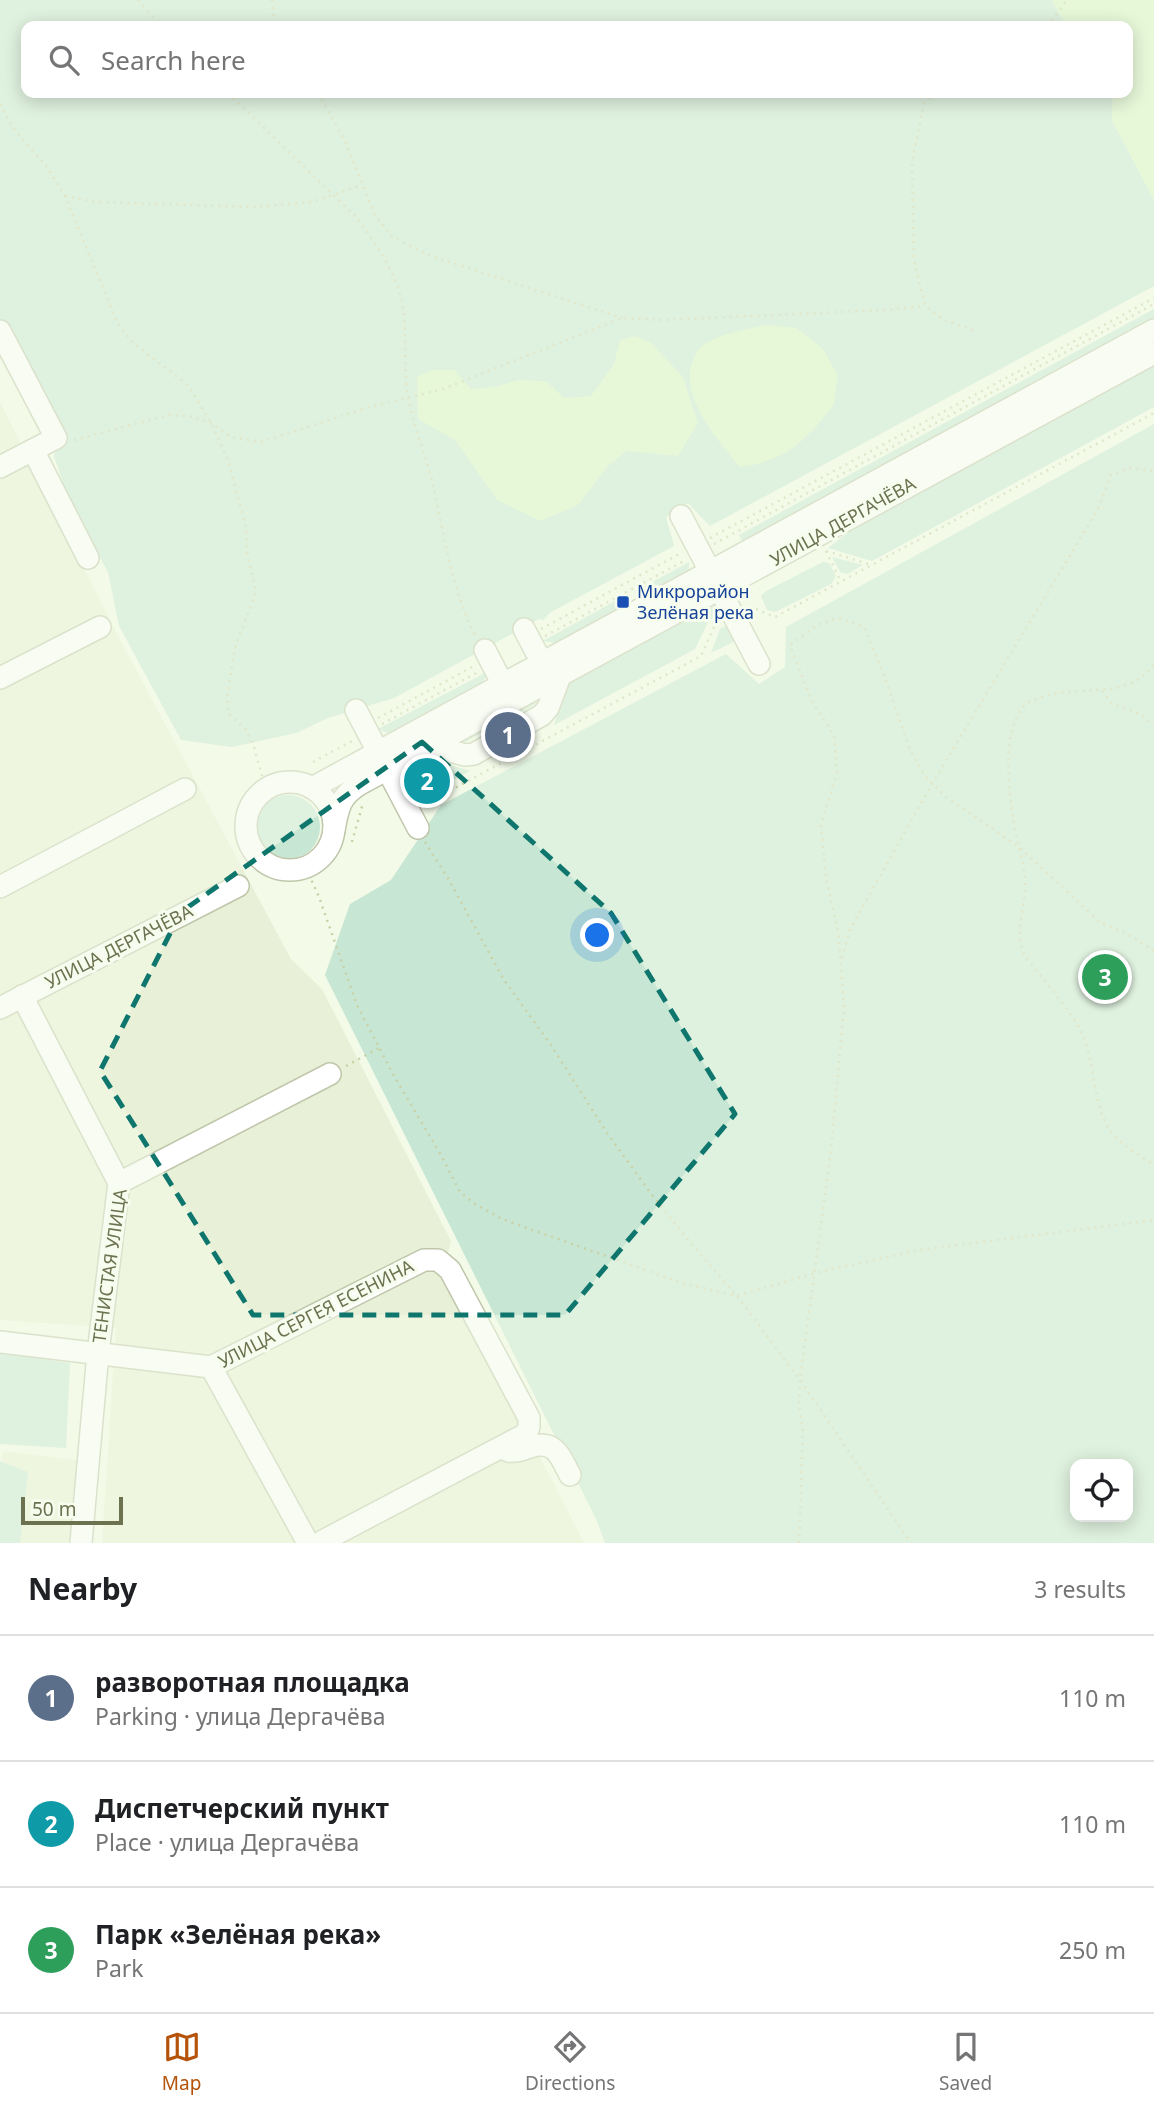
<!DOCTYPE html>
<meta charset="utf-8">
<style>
body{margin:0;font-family:"Noto Sans",sans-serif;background:#f6f6f6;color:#202124}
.controls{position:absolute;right:21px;bottom:21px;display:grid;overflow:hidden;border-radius:14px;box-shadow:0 4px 18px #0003}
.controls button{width:63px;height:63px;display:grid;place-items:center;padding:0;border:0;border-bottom:2px solid #e0e0e0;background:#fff;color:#202124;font:35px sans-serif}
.scale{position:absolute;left:21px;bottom:18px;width:102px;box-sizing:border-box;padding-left:7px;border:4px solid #6c714f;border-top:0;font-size:19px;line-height:24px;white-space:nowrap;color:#6c714f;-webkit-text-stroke:5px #f7fdee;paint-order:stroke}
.you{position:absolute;left:598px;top:936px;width:24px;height:24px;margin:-18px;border:5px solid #fff;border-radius:50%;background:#1a73e8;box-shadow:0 0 0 10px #1a73e833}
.badge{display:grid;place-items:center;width:46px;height:46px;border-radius:50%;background:#b45309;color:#fff;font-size:23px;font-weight:700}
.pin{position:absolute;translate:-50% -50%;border:4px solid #fff;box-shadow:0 2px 7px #0006}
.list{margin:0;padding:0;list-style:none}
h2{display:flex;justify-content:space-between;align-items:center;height:91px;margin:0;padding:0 28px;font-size:30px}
h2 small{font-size:23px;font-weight:400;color:#757577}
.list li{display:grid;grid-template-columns:46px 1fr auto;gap:21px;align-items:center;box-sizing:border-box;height:126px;padding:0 28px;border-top:2px solid #e0e0e0}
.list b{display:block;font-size:26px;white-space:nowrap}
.list p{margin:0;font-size:23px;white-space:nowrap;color:#757577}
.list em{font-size:23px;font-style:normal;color:#757577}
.icon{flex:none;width:38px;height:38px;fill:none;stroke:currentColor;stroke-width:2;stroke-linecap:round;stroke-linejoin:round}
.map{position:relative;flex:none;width:1154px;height:1543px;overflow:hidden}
.search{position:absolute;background:#fff;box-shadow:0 4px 18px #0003;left:21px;right:21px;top:21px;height:77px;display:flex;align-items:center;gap:18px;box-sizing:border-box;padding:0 24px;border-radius:14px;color:#757577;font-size:26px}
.sheet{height:469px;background:#fff}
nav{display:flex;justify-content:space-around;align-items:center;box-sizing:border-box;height:98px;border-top:2px solid #e0e0e0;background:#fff;font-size:19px;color:#757577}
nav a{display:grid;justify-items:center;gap:4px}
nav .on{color:#b45309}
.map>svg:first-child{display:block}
</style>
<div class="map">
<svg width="1154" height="1543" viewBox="0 0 1154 1543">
<rect width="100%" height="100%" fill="#f3fae8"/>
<g fill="#e8f1d7">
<polygon points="0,402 119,638 291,959 322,989 451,1241 442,1278 513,1413 540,1457 584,1543 102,1543 116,1328 0,1320"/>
<polygon points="3,1451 82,1461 73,1543 0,1543 0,1474"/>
</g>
<g fill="#c8e6d4" fill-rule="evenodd">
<polygon points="0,0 1052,0 1066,26 26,26 26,93 1113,93 1112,120 1154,200 1154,286 710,526 688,503 666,517 674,546 551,612 543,620 539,619 394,698 328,718 296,733 232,747 181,740 119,626 108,572 69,500 54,456 59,433 0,320"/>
<polygon points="1154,309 1154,319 742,541 739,535"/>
<polygon points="1154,364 1154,407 872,561 828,548 846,534"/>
<path d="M1154 424V1543H605L596 1519 325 975 350 904 391 880 441 805 726 654 759 684 785 667 786 627ZM1075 1464H1128V1517H1075Z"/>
<polygon points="832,557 863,565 847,574 840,572"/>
<polygon points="689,562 689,571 641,598 634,592"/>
<polygon points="823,562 829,563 836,576 831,584 775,612 767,610 761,596 766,591"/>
<polygon points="617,600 617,607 614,612 556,643 543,641"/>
<polygon points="710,604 716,605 723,613 709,620 695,649 554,725 568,679"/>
<polygon points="729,624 737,640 711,653 720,629"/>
<polygon points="485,673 485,678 482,683 388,733 378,729"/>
<polygon points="541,693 535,704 465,742 453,741"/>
<polygon points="424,757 470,771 412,802 400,780 403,768"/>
<circle cx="288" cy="827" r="32"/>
<polygon points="0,1353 70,1363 66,1448 0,1444"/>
<polygon points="0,1461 28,1472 20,1543 0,1543"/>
</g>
<g fill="#daf5c7">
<polygon points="1052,0 1154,0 1154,200 1112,120 1113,93 1128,93 1128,26 1066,26"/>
<path d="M767 325 797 328 823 349 838 376 834 404 816 427 797 445 782 455 758 464 740 467C717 439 672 390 697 352 708 335 748 329 767 325Z"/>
<polygon points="635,336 650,342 683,377 698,423 678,456 627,451 608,466 578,505 540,521 497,500 455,440 418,419 417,377 431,370 455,370 471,389 498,386 518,380 546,381 564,398 591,396 614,364 620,340"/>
</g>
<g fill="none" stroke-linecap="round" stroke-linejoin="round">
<g stroke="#bfc6aa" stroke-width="24">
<g id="minor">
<polyline points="0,331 56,438 0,467"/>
<polyline points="33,450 88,558"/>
<polyline points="681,516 759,664"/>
<polyline points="524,629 542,663"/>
<polyline points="485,650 502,683"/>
<polyline points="0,678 100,627"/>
<polyline points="356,710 418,828"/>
<polyline points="431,746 465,755 474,754 542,715 548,708 560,676"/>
<circle cx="290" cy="826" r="44"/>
<polyline points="312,788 1154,330"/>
<path d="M334 830C338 808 340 796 360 784L1154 353"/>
<polyline points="0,887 185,789"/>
<polyline points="22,996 119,1183"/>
<polyline points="0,1008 238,886"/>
<polyline points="0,1342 211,1367 424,1260 438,1260 450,1270 529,1418 529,1427 526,1434 319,1543"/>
<polyline points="211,1367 308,1543"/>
<path d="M508 1451C516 1452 522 1450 530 1447 555 1439 560 1456 570 1475"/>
<polyline points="81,1543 98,1353 119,1183 330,1074"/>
</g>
</g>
<g stroke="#c9d1a6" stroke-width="2.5" stroke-dasharray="2 5" stroke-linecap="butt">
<polyline points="138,0 161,26"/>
<polyline points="272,0 275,26"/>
<polyline points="1047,26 1067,0"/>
<path d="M228 93 355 216C377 244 401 279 404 315 406 340 404 365 407 389 411 420 423 447 431 477 444 531 450 585 475 635"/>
<polyline points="318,93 345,141 375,215 391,236 428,255 622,318"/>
<polyline points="935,93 924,103 912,162 914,261 925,306 942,319 978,332"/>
<polyline points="0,104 13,128 47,167 65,196 117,322 133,343 189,386 211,423 228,460 246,527 247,554 256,592 235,648 227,697 228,713 246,730 254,747 266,790"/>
<polyline points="65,196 96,202 255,207 312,202 362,185"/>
<polyline points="74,440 169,415 189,416 211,423 231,437 261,442 366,408 443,389 622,318 665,320 884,310 925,306"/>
<polyline points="710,538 1154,298"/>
<polyline points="714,544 1154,304"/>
<polyline points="826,551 872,565"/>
<polyline points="826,551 841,582"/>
<polyline points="756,609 775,617 1154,413"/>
<polyline points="541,629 683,552"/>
<polyline points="545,636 684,561"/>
<path d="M1154 665C1126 702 1077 683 1040 698 1035 699 1029 701 1026 704 1000 729 1009 791 1014 823 1017 844 1025 863 1025 885 1025 905 1015 936 1024 954 1027 960 1033 966 1037 971 1052 991 1069 1009 1081 1031 1096 1061 1091 1106 1112 1133 1122 1146 1140 1155 1154 1165"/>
<polyline points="1102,691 1111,703 1142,715 1154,725"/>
<polyline points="378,718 474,666"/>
<polyline points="382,724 478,672"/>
<polyline points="313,762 352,741"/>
<polyline points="425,804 701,656 716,623"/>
<polyline points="352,842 363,803"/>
<polyline points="425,842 449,880 504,980 551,1045 607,1133 652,1195 693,1246 737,1296 800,1380 911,1543"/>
<polyline points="306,868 319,897 357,1005 394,1076 441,1155 460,1192 475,1204 502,1219 682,1283 737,1296 815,1273 919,1250 1154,1220"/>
<polyline points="842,958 850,929 932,784 1098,509 1111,475 1129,468 1154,471"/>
<polyline points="346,1066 379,1048"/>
<polyline points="799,1543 803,1431 799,1406 800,1380 831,1150 844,1007 838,931 826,878 821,825 837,773 834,735 812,702 790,645 819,624 839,618 864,627 885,678 910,750 925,776 946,797 1019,847 1100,922 1131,936 1154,951"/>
</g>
<use href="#minor" stroke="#fff" stroke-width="21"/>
</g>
<path d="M0 0H1154V1543H0ZM422 742 611 913 735 1114 565 1315H253L100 1071 181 912Z" fill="#f3fae8" fill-opacity=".55" fill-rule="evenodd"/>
<path fill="none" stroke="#0f766e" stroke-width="5" stroke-dasharray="14 9" stroke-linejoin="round" d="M422 742 611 913 735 1114 565 1315H253L100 1071 181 912Z"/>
<rect fill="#1a4fb4" stroke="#f7fdee" stroke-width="2.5" x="616" y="595" width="14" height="14" rx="3.5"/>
<g text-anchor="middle" stroke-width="6" stroke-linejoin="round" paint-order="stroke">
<g font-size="18" fill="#6c714f" stroke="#f7fdee">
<text transform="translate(843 522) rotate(-29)" y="6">УЛИЦА ДЕРГАЧЁВА</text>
<text transform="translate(119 947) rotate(-27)" y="6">УЛИЦА ДЕРГАЧЁВА</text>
<text transform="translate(110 1266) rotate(-82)" y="6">ТЕНИСТАЯ УЛИЦА</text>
<text transform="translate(316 1314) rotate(-27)" y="6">УЛИЦА СЕРГЕЯ ЕСЕНИНА</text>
</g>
<g font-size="18" fill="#164399" stroke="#f7fdee" text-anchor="start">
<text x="637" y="598">Микрорайон<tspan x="637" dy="21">Зелёная река</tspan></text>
</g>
</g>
</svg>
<div class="controls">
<button><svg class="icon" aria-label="locate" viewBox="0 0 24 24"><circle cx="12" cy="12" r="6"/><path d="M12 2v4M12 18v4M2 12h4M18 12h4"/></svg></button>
</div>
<div class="scale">50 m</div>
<div class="you"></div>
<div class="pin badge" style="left:508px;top:735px;background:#5c6f8a">1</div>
<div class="pin badge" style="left:427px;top:781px;background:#0f9aa8">2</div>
<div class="pin badge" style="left:1105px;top:977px;background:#2e9e5b">3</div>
<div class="search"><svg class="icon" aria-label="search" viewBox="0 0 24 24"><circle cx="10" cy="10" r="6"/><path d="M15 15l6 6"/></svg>Search here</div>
</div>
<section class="sheet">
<h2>Nearby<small>3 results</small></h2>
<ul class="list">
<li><span class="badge" style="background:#5c6f8a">1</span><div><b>разворотная площадка</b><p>Parking · улица Дергачёва</p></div><em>110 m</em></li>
<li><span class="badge" style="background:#0f9aa8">2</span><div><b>Диспетчерский пункт</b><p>Place · улица Дергачёва</p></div><em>110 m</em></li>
<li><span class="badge" style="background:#2e9e5b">3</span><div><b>Парк «Зелёная река»</b><p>Park</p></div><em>250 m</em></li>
</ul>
</section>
<nav>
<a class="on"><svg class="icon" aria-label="map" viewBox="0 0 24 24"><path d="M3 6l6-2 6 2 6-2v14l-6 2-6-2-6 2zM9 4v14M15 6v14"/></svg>Map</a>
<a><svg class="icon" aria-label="directions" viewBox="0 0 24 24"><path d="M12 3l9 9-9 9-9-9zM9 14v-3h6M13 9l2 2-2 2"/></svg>Directions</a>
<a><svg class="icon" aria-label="saved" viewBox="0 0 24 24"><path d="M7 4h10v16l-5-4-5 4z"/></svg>Saved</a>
</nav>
